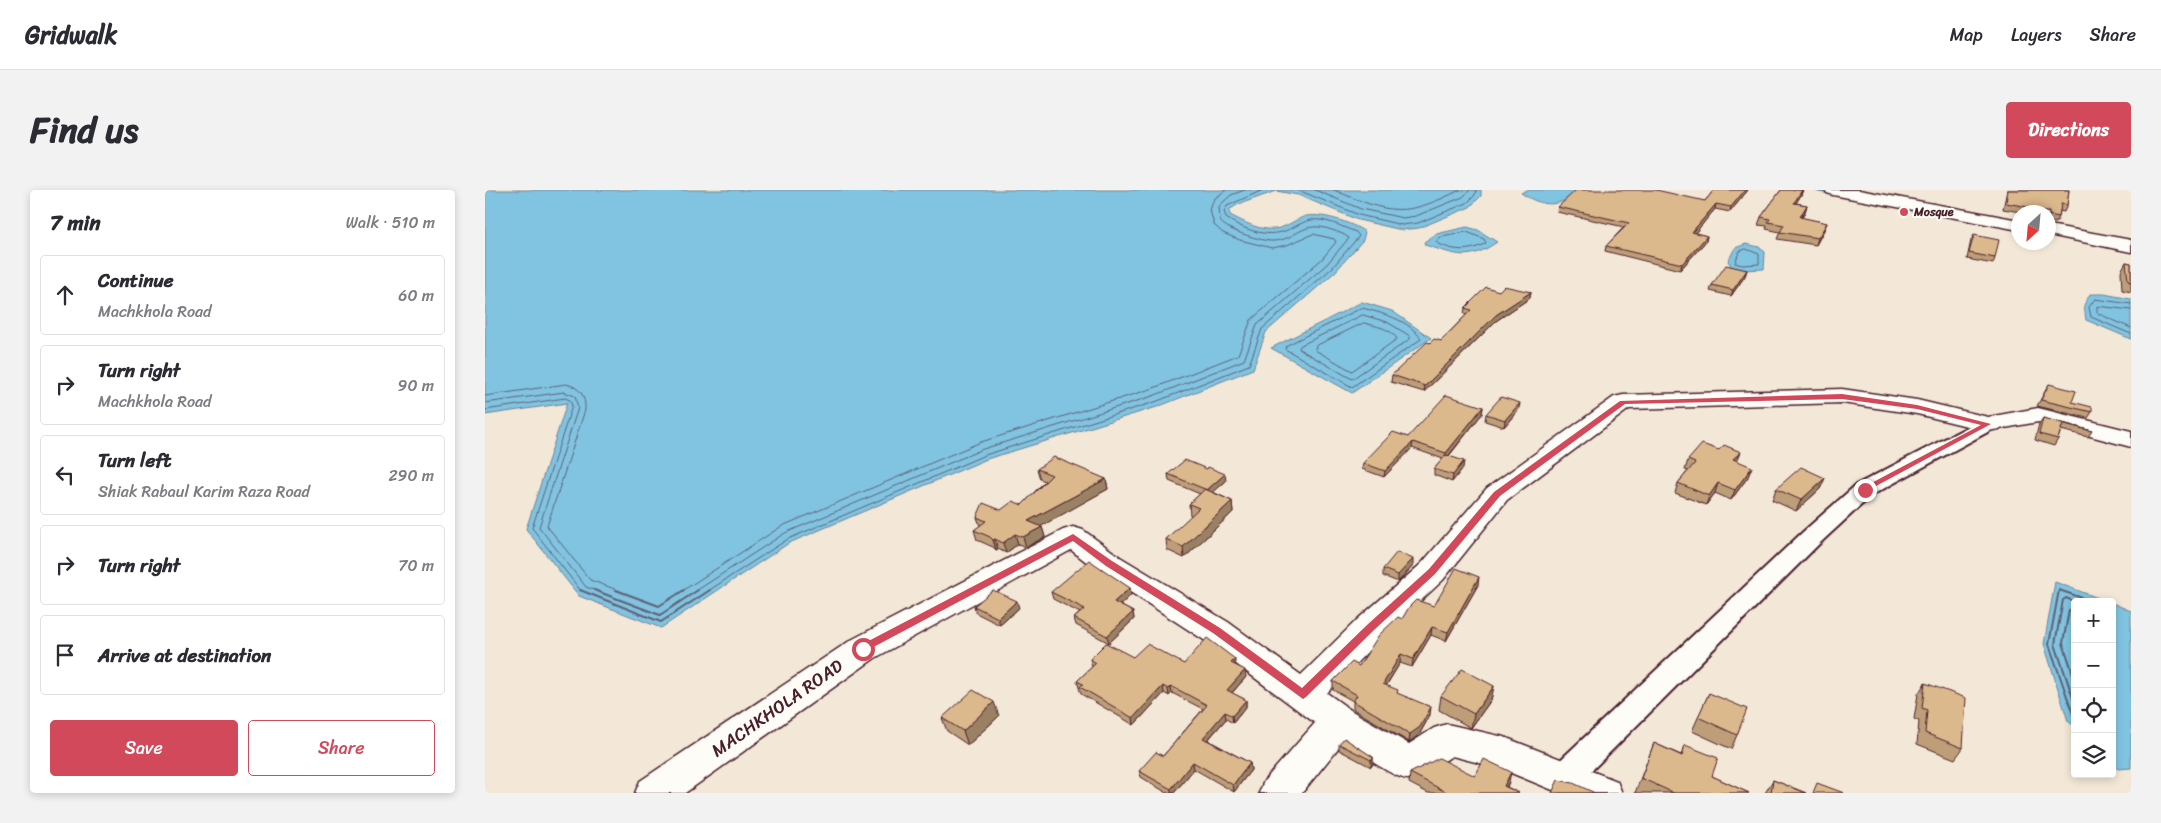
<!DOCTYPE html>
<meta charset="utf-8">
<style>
body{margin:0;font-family:Sriracha,sans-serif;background:#f2f2f3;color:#2b2b33}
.controls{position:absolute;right:15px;bottom:15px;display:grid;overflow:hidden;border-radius:5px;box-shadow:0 2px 8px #0003}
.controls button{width:45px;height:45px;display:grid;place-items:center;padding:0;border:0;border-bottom:1px solid #e1e1e2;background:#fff;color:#2b2b33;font:25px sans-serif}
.compass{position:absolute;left:1526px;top:15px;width:45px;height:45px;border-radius:50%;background:#fff;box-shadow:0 2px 8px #0003;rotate:206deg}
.stop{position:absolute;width:15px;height:15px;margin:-11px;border:4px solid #d1495b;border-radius:50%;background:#fff}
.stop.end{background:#d1495b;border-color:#fff;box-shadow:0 1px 5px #0008}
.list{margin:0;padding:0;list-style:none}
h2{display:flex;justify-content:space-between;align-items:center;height:65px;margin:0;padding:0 20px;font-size:21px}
h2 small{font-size:16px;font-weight:400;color:#7c7c81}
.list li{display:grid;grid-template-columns:32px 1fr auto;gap:15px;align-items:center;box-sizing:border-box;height:80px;margin:0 10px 10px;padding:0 10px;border:1px solid #e1e1e2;border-radius:5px}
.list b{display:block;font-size:19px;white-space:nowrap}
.list p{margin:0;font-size:16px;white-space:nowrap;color:#7c7c81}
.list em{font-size:16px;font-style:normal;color:#7c7c81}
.actions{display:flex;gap:10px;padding:15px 20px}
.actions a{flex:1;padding:11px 0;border:1px solid #d1495b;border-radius:5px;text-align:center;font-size:18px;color:#d1495b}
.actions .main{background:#d1495b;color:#fff}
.icon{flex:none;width:28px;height:28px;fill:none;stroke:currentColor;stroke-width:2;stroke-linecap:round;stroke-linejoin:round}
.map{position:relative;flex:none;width:1646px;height:603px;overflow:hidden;border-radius:5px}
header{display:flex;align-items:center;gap:30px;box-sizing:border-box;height:70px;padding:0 25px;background:#fff;border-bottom:1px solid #e1e1e2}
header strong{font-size:24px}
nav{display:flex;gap:28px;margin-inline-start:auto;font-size:18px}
.intro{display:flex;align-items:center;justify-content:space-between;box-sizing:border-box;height:120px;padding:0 30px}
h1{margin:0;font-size:35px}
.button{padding:12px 22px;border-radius:5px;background:#d1495b;color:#fff;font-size:18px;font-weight:700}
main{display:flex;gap:30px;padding:0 30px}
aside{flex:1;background:#fff;border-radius:5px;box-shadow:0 2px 8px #0003}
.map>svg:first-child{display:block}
</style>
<header>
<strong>Gridwalk</strong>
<nav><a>Map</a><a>Layers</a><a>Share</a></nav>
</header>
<div class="intro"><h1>Find us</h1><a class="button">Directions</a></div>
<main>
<aside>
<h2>7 min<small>Walk · 510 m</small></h2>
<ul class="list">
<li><svg class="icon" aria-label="ahead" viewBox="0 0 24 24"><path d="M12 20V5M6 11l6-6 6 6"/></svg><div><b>Continue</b><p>Machkhola Road</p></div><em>60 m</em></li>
<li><svg class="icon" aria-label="right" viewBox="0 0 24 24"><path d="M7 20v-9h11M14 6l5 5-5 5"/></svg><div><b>Turn right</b><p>Machkhola Road</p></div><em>90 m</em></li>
<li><svg class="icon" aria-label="left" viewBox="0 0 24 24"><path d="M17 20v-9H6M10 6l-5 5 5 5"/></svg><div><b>Turn left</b><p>Shiak Rabaul Karim Raza Road</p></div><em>290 m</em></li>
<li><svg class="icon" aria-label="right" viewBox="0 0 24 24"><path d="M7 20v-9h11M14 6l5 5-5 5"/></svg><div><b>Turn right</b></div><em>70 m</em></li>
<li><svg class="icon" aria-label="arrive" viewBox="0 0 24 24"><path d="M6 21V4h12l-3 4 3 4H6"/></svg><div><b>Arrive at destination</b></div></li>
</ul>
<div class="actions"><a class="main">Save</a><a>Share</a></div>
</aside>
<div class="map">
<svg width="1646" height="603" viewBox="0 0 1646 603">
<rect width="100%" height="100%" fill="#f3e8d7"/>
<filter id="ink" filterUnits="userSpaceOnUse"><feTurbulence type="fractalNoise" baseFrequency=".02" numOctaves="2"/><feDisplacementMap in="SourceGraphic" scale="10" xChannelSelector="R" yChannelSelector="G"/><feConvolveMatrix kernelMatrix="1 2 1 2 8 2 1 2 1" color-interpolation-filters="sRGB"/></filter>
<g filter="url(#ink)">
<g fill="#80c4e1" stroke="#6a8298">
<path d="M0 0H996V6L985 17 934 38 917 40 873 30 813 5 791 1 752 15 744 20 745 25C757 31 775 41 789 39 800 38 808 31 818 27 833 21 868 33 880 42L878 50 850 82 781 142 768 179 672 217 502 269 304 353 176 438 94 406 41 339 82 213 0 225Z"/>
<path d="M1042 0H1093C1075 19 1057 17 1036 3Z"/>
<path d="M982 37 993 40 1012 52C983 72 972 65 940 55L939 52 951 44Z"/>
<polygon points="1261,54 1274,57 1280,62 1279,79 1256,80 1247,77 1243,71 1250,58"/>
<polygon points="1605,104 1619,104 1646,109 1646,149 1601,130 1599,115"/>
<polygon points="877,112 907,121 946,148 867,203 786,158"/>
<polygon points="1570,392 1624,412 1590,412 1590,537 1583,531 1559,454"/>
<polygon points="1627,413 1646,421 1646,578 1633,579 1627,573"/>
</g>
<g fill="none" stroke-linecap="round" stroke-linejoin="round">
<g stroke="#606174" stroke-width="1">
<polyline points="813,0 874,25 917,35 933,33 982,13 990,5 991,0"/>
<polyline points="830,0 876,19 918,28 931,26 978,7 985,0"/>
<path d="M849 0C905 24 919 28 975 0"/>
<path d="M982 42 999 49 1001 53C985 62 967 62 951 52L954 48Z"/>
<polygon points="1261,59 1274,64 1274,74 1257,75 1250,73 1254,62"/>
<polyline points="1646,114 1610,109 1604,117 1606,127 1646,144"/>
<path d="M877 118C897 123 925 130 936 149L867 197 800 159 801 156Z"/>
<polyline points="1646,120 1612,116 1612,123 1646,138"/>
<polygon points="878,125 902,132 925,146 925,149 867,189 814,159 815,156"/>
<path d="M879 133C890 136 906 138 912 149L867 181 830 160 831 156Z"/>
<path d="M0 206 81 194C95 197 101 206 100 220L62 336 105 390 135 401"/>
<polyline points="0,213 79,202 90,206 93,218 54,337 101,397 112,401"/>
<polyline points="0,220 80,208 85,210 87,216 47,338 96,401"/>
<polyline points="197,401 297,336 496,252 666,199 753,165 766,130 837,69 851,52 849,49 828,44 802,55 787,58 755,50 738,43 729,35 725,20 729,9 741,0"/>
<path d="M211 401 300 343 498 259 668 206 759 170 772 135 842 74 864 48C859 44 853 42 847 40 816 29 813 50 788 51 778 51 767 47 758 44 750 41 741 38 735 31L734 16 746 5 760 0"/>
<path d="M223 401 303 349 500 265 670 212 764 175 777 139 847 78 874 46 871 42C857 37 841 28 826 30 816 32 809 38 800 41 780 48 758 39 741 28L739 21 742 16 778 0"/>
<polyline points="1574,401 1577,401"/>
</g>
<g stroke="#606174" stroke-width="2">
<polyline points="95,400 176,432 225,400"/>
<polyline points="109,400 175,425 213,400"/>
<polyline points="131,400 174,416 199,400"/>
<polyline points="1590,419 1584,420 1578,453 1590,490"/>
<polyline points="1590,514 1570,454 1578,410 1581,408 1591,412"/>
<polyline points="1590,530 1564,454 1574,400 1609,412"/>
</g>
<polyline stroke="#6a8298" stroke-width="4.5" points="1333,0 1348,3"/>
<g stroke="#4a1f2b" stroke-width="4">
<polygon id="street" points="1503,228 1510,230 1513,234 1510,238 1387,305 1335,353 1090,597 1079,601 1068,597 1063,587 1068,577 1319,341 1371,295 1496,230"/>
</g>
<g stroke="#4a1f2b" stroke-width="3">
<g id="secondary">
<polygon points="1340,0 1374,0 1534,30 1534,40 1348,5 1342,3"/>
<polygon points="1564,35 1646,50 1646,62 1564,45"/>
<path d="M1357 199 1432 210 1503 227 1553 218 1646 241V257L1553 232 1503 241 1432 224 1357 213 1144 219 1022 310 958 390 898 446 842 503 867 521 924 554 949 538 962 534 1019 547 1132 591 1137 603H1075L1014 578 967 566C954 574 941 586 926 589 913 592 871 560 858 552L817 603H774L779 591 830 533 719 450 613 381 586 360 390 468 200 603H150L155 591 366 450 578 340 588 337 598 340 635 367 743 432 816 485 874 428 936 374 1002 298 1129 207 1138 205Z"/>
</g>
</g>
<use href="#street" fill="#fdfcf7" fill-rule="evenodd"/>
<use href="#secondary" fill="#fdfcf7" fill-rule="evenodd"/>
</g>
<g fill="#bd9e79" stroke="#4a1f2b">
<polygon points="1229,0 1263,0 1245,22 1230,19 1210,43 1222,46 1221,51 1195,80 1120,61 1121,56 1139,37 1072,22 1073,17 1220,11"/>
<polygon points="1296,0 1318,0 1316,5 1311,13 1322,15 1320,22 1317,28 1342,33 1339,40 1331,55 1292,49 1295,42 1281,39 1282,36 1273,35 1276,27"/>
<polygon points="1522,0 1584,0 1582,15 1579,22 1575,21 1574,27 1571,33 1564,32 1564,22 1535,22 1518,19"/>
<polygon points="1489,45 1510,68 1508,74 1482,69 1486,50"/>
<polygon points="1641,72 1646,73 1646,102 1637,100 1636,81"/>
<polygon points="1262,80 1260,86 1246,106 1225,101 1227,95"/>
<polygon points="1014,101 1046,102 1045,108 1011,131 939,202 906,192 907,185 945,153 956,151 981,125 979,124 980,118"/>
<polygon points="1564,194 1587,212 1607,222 1603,228 1552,216"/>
<polygon points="998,217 997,224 964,266 978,278 967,292 949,285 949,279 958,269 927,258 899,287 877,279 878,273 923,247"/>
<polygon points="1034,219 1019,237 1000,231 1001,224"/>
<polygon points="1558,228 1607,241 1603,247 1576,240 1573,249 1569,256 1550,250 1554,234"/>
<polygon points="1203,270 1252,271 1263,287 1246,310 1230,303 1221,315 1190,303 1193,293 1203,281 1200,280"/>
<polygon points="552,279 621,289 623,299 555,336 557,337 560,347 541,357 533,354 521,363 513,359 511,360 508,357 492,350 489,340 495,336 492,327 537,315 560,291 555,289"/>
<polygon points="683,284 741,291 728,302 747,311 748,322 699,368 682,360 681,349 707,326 705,325 704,314 715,304 684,291"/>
<polygon points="1340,288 1335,299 1311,321 1287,310 1291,299"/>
<polygon points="928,376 913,392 898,386 898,379"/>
<polygon points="993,395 961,451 946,445 927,477 915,473 901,496 945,525 934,545 924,552 868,519 868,511 848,500 848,491 874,476 917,429 949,416"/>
<polygon points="645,398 646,405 635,415 648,422 649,429 624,453 591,435 589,428 595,423 568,409 566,402"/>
<polygon points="489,416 534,418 515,435 491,423"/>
<polygon points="648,467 699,474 750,475 761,487 747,503 761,510 761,517 748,533 741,529 723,550 765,573 766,580 749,602 709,579 689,603 682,603 656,587 654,581 678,566 718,519 687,503 684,506 679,503 649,535 596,504 592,491 607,477 605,469"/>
<polygon points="1440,493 1478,558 1470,569 1432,554 1434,531 1429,529 1433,504"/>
<polygon points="1009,496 1006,510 986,538 954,520 956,506"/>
<polygon points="1224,503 1252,545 1246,559 1207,541"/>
<polygon points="514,526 483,555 462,541 457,528"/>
<polygon points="1169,553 1196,565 1200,555 1227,586 1264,603 1150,603"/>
<polygon points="854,554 888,567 888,574 886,577 854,560"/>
<polygon points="925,583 990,586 1024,592 1022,597 1034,603 943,603 924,593"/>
<polygon points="1288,590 1321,603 1280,603"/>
</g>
<g fill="#9a8163" stroke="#4a1f2b">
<polygon points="1260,0 1263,0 1245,22 1246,17"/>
<polygon points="1317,0 1316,5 1307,20 1309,13"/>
<polygon points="1231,14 1230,19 1206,48 1207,42"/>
<polygon points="1322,15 1320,22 1312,34 1315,27"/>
<polygon points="1342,33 1339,40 1331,55 1333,48"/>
<polygon points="1222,46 1221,51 1195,80 1197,74"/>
<polygon points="1262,80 1260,86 1246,106 1248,100"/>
<polygon points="1046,102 1045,108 1011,131 939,202 940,196 1011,125"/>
<polygon points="1035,213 1034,219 1019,237 1020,230"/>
<polygon points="998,217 997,224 960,270 961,263"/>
<polygon points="928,252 927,258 899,287 900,281"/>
<polygon points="1256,262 1252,271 1248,269"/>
<polygon points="979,271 978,278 967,292 968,285"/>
<polygon points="1267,277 1263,287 1246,310 1250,300"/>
<polygon points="740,284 741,291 723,307 722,300"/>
<polygon points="1340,288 1335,299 1311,321 1316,310"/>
<polygon points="621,289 623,299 546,342 543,331"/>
<polygon points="1233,293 1230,303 1221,315 1224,306"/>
<polygon points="747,311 748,322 699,368 698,357"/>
<polygon points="557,337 560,347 541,357 538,347"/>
<polygon points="530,344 533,354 521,363 518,353"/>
<polygon points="510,349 513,359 511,360 508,350"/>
<polygon points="928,369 928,376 913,392 913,385"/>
<polygon points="994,387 993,395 961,451 963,442"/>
<polygon points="645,398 646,405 631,419 629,412"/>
<polygon points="532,411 534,418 515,435 513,428"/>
<polygon points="648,422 649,429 624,453 622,446"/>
<polygon points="947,437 946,445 927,477 928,469"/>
<polygon points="916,464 915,473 897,502 898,494"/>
<polygon points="750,469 750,476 746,473"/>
<polygon points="760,480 761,487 743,507 742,500"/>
<polygon points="678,496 679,503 649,535 648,528"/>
<polygon points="686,496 687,503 684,506 683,499"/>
<polygon points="1009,496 1006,510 986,538 989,524"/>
<polygon points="761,510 761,517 748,533 747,526"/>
<polygon points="509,512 514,526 483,555 478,541"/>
<polygon points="946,517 945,525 934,545 924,552 925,544"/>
<polygon points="740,522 741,529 719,554 718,548"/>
<polygon points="888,567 888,574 886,577 886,570"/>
<polygon points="708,572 709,579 689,603 686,603 686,599"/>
<polygon points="765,573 766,580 749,602 748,595"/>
<polygon points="1026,582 1024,592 1018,603 1019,596"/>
</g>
<g fill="#dcb88d" stroke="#4a1f2b">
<polygon points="1091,0 1171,0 1220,11 1229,0 1260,0 1246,17 1231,14 1207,42 1222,46 1197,74 1121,56 1144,33 1073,17"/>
<polygon points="1296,0 1317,0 1309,13 1322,15 1315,27 1342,33 1333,48 1295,42 1299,35 1283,32 1285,29 1276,27"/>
<polygon points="1523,0 1584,0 1582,15 1576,14 1574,27 1564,25 1564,22 1548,22 1549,18 1521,13"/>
<polygon points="1489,45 1514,50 1510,68 1484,63"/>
<polygon points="1641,72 1646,73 1646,92 1643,91"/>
<polygon points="1241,75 1262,80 1248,100 1227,95"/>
<polygon points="1019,96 1046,102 1011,125 940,196 907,185 942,152 945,153 949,149 956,151 986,120 980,118 1001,97 1014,101"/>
<polygon points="1564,194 1591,201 1587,212 1607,217 1607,222 1556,210"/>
<polygon points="961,205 998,217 961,263 928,252 900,281 878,273 908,242 923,247"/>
<polygon points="1016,207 1035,213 1020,230 1001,224"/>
<polygon points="1558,228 1607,241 1578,233 1573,249 1554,244"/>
<polygon points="1217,254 1234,260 1239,255 1256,262 1248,269 1267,277 1250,300 1233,293 1224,306 1193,293 1210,273 1203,270"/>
<polygon points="961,265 979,271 968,285 949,279"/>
<polygon points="569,267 621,289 543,331 557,337 538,347 530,344 518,353 510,349 508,350 505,347 489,340 501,331 492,327 498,313 516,320 528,311 537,315 567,285 552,279"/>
<polygon points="700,270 722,279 723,277 740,284 722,300 683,284"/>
<polygon points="1316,277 1340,288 1316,310 1291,299"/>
<polygon points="720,299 747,311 698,357 681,349 714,318 704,314"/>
<polygon points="912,362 928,369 913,385 898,379"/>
<polygon points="604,370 645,398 629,412 648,422 622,446 589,428 600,419 566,402"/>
<polygon points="971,378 994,387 963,442 947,437 928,469 916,464 898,494 913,500 912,503 946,517 935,537 925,544 868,511 872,505 848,491 867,472 874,476 894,445 913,427 917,429 924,417 931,410 949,416"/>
<polygon points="508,400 532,411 513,428 489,416"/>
<polygon points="722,448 750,469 746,473 760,480 742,500 761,510 747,526 740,522 718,548 765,573 748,595 708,572 686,599 654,581 671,562 678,566 722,515 686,496 683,499 678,496 648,528 595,497 598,494 592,491 611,473 605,469 621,453 648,467 662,454 699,474"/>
<polygon points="977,479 1009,496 989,524 956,506"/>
<polygon points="1440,493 1481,508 1478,558 1440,543 1442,520 1437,518"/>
<polygon points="488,500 509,512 478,541 457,528"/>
<polygon points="1224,503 1262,519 1252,545 1213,527"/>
<polygon points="859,548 888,567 886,570 854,554"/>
<polygon points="1169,553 1197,566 1200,555 1233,568 1227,586 1264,603 1189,603 1156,588"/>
<polygon points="954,568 990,586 999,569 1026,582 1019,596 1034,603 963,603 925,583"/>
<polygon points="1073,590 1088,593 1110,603 1067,603"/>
<polygon points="1288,590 1321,603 1286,603"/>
<polygon points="1332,593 1359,603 1328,603"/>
</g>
</g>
<polygon fill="#d1495b" points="1357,204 1432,215 1506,234 1380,302 1377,301 1377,298 1496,235 1432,219 1357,209 1140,214 1015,306 950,384 889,440 821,507 818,509 728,443 621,376 588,351 381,461 374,461 373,459 374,456 588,344 627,371 735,438 817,498 882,435 944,379 1009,302 1135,211"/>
<circle fill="#d1495b" stroke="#fdfcf7" stroke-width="2" cx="1419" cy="22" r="5"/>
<g text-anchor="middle" stroke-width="4" stroke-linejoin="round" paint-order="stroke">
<g font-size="12" font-weight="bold" fill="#4a1f2b" stroke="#fdfcf7" text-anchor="start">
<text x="1429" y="26">Mosque</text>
</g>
<g font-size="18" fill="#4a1f2b" stroke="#fdfcf7">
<text transform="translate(292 518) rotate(-35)" y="6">MACHKHOLA ROAD</text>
</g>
</g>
</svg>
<div class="controls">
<button>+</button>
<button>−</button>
<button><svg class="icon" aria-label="locate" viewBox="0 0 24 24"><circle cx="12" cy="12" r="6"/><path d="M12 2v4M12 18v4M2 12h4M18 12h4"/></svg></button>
<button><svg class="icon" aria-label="layers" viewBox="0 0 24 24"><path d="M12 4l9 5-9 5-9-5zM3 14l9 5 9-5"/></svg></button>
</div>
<svg class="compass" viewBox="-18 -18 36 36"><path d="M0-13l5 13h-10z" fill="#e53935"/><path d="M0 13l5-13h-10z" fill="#7c7c81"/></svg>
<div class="stop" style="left:378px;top:459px"></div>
<div class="stop end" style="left:1380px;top:300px"></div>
</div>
</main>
